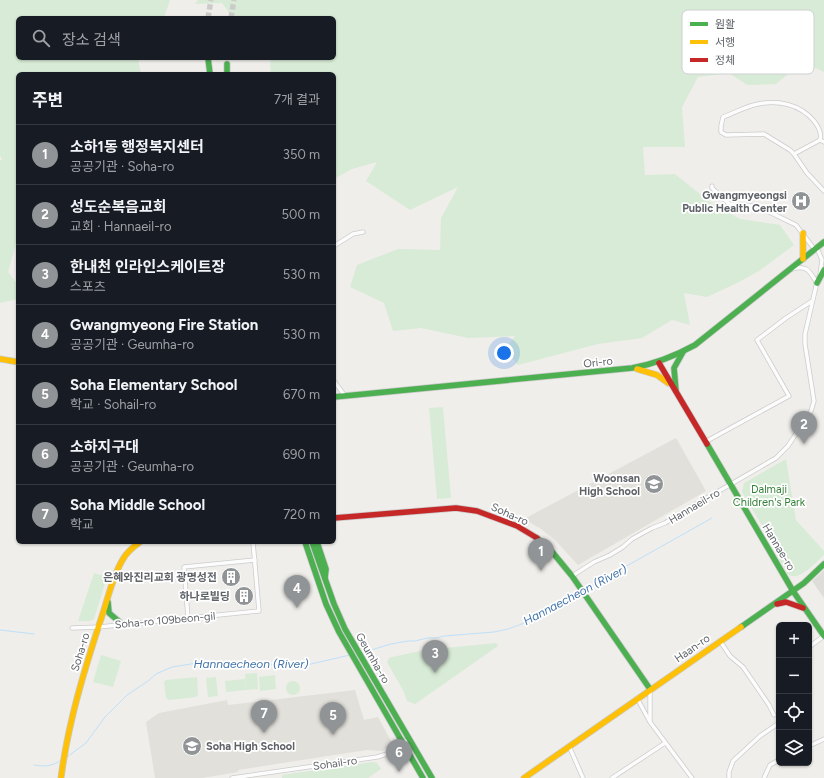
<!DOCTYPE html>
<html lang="ko">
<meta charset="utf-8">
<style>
body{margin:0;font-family:Figtree,"Noto Sans KR",sans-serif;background:#242831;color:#f1f3f6}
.controls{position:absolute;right:12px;bottom:12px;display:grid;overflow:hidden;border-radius:6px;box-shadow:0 1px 3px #0004}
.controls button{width:36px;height:36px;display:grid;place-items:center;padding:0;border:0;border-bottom:1px solid #363941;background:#171b24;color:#f1f3f6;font:20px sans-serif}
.you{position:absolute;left:504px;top:353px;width:14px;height:14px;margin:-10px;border:3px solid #fff;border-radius:50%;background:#1a73e8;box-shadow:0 0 0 6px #1a73e833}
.badge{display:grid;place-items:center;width:26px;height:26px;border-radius:50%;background:#919496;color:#fff;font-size:13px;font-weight:700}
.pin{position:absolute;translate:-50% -33px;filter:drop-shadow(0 1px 2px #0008)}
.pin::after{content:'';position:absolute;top:21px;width:14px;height:12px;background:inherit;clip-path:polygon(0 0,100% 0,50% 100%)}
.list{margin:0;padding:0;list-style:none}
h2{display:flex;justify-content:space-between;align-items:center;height:52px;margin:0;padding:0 16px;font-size:17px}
h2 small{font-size:13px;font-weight:400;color:#9ea1a6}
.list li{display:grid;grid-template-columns:26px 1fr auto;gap:12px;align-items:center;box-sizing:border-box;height:60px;padding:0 16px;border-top:1px solid #363941}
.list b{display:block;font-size:15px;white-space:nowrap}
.list p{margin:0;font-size:13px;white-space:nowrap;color:#9ea1a6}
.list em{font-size:13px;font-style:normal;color:#9ea1a6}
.icon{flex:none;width:22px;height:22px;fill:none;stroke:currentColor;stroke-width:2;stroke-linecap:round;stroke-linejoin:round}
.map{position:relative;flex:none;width:824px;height:778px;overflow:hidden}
.search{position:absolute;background:#171b24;box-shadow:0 1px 3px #0004;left:16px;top:16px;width:320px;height:44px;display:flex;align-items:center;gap:10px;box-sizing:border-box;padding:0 14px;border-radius:6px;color:#9ea1a6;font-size:15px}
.panel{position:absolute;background:#171b24;box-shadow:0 1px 3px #0004;left:16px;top:72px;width:320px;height:472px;border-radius:6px}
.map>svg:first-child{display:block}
</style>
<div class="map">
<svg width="824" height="778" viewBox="0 0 824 778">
<rect width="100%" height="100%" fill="#efeeea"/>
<polygon fill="#dfddda" points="824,570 824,598 812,581"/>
<g fill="#e2e0da">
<polygon points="676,438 706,491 578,565 555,540 541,529 524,519"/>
<polygon points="355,690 364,720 378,717 392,743 382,751 367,750 302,760 238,770 238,772 202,778 155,778 146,722 159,713 227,700 228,705"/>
</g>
<g fill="#d8ebd6">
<polygon points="0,0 170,0 164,18 18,18 18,58 138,58 141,74 18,74 18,237 8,272 18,285 18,299 0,303 0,160 2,160 0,155"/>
<polygon points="198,0 824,0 824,72 803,62 776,84 747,85 729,73 698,77 682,107 685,147 643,147 645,175 675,174 715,206 740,219 780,225 794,245 759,271 737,283 707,297 684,293 690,325 672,320 642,338 598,344 518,365 506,349 515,336 468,338 421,328 393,331 384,303 350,287 357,265 398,249 440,250 441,218 458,187 410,210 366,181 377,162 352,169 334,179 334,74 271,74 270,67 271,58 334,58 334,18 256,18 253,16 248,18 233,18 222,3 195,4"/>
<polygon points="443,407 451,498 437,499 429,408"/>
<path d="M786 459 796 520 824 551V555C816 562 798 583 788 574L772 547 770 539 742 492 744 483Z"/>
<polygon points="94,573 107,577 94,619 90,621 78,621"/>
<polygon points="496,643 498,646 415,704 407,701 403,690 387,662 389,658 392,657 425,650"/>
<polygon points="101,655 121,661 113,687 93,682"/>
<polygon points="257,673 258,689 246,690 245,674"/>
<polygon points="275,675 276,689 260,691 259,677"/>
<polygon points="197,677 198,695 196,697 169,700 166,698 164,682 166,680"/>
<polygon points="216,677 218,696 208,697 206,678"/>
<polygon points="245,679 246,690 226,692 225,681"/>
<circle cx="293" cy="688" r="7"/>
<polygon points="373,762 377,763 381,769 368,778 282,778 282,775"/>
</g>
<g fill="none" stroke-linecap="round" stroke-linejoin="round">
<g stroke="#bfe0f9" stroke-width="1">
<polyline points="584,590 712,518"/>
<polyline points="0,630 34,634"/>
<polyline points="361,653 391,644 408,641 415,641 427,638 436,638 444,636 494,632 508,629 530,621 580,593"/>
<polyline points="67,757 86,743 105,717 127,695 148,681 156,674 172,667 197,663 284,665 311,664 350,655"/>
<path d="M34 765C44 767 52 766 60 761"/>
</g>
<g stroke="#cbcbca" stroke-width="5.5" stroke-dasharray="5.5 3" stroke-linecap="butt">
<polyline points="208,18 211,0"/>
<polyline points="231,18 234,0"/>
</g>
<g stroke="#cbcccc" stroke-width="5">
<g id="street">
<polyline points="820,140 794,154 807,173 824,191"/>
<path d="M794 154 790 150 764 134 726 135 721 132V126L723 117C735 113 746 106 758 104 778 100 800 104 814 121 818 126 822 133 820 140L824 142"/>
<polyline points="712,186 712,188 727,202 730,204 757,206 796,225 815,250"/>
<polyline points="334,246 353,234 363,232"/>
<polyline points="817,248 822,260 820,274"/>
<path d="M792 269C808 265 809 271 817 283"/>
<polyline points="334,381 345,396"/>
<polyline points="705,442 789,396 757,340 786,318 812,301"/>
<polyline points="572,576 594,562 610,555 623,547 632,539 652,528 665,523 693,506 776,458 788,446 811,411 814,401 805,344 805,334 817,282"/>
<polyline points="188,618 184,567 255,560"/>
<polyline points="72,628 99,627 259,611 253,542"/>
<polyline points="720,641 730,656 743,667 769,705 774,715"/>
<polyline points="809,647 824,636"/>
<polyline points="779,678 779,691"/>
<polyline points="650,689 650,721"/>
<polyline points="637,698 650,722 692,778"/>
<polyline points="569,746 583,778"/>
<polyline points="809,746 824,739"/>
<polyline points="232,778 377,757 387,754 409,739"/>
<polyline points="612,778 665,743"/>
<polyline points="729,778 729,772 733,761 760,736 779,723"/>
<polyline points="764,778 770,765 779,760"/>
</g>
</g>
<g stroke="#cacacb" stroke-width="7">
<g id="fast">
<polyline points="208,58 210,74"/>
<polyline points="227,64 227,74"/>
<polyline points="817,283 824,270"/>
<polyline points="676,391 674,368 683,352"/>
<path d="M334 397 632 368C655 364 675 356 695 345L824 242"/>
<polyline points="707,444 793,591 824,636"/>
<polyline points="537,538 549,548 572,576 650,689"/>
<polyline points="305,542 326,604 339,632 423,778"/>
<polyline points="312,542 334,604 345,629 432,778"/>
<polyline points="317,542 326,569 325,578"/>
<polyline points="108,602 109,613 122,624"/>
<polyline points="741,627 804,583 824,564"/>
</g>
</g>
<g stroke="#cacacb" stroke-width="7">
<g id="slow">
<polyline points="803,233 803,259"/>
<polyline points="0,359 18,362"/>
<polyline points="637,369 657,375 668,383"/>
<path d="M61 778C68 723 84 671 101 619 108 599 112 577 123 559 127 552 133 547 140 542"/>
<polyline points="524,778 741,627"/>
</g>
</g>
<g stroke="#cacacb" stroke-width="7">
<g id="jam">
<polyline points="659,363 707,444"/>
<polyline points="334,518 456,508 477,511 517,526 537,538"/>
<polyline points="777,604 786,602 803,608"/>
</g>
</g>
<use href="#street" stroke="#fdfcfc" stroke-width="3.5"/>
<use href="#fast" stroke="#4caf50" stroke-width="5.5"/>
<use href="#slow" stroke="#ffc107" stroke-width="5.5"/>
<use href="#jam" stroke="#c62828" stroke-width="5.5"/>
</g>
<defs>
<g id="hospital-disc" transform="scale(1)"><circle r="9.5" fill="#919496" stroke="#fff"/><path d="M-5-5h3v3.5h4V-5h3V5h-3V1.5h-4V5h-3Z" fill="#fff"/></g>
<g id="school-disc" transform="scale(1)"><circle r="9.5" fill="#919496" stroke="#fff"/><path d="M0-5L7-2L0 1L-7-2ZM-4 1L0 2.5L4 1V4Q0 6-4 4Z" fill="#fff"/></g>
<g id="building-disc" transform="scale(1)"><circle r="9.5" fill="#919496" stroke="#fff"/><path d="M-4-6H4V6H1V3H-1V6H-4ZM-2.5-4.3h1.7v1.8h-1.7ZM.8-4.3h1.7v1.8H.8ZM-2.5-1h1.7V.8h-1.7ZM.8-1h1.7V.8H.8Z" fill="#fff"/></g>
</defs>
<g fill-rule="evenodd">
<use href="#hospital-disc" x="801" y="201"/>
<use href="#school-disc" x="654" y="484"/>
<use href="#building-disc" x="231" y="577"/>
<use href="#building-disc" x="244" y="596"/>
<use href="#school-disc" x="192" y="746"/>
</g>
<g text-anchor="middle" stroke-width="3.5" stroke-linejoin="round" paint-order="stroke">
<g font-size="11" font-weight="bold" fill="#5f6368" stroke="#fff" text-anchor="end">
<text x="787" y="199">Gwangmyeongsi<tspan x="787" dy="13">Public Health Center</tspan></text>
<text x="640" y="482">Woonsan<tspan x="640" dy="13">High School</tspan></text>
<text x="217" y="581">은혜와진리교회 광명성전</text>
<text x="230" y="600">하나로빌딩</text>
<text x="206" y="750" text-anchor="start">Soha High School</text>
</g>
<g font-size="11" fill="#5f6368" stroke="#fff">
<text transform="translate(598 362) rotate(-6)" y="4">Ori-ro</text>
<text transform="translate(694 506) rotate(-31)" y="4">Hannaeil-ro</text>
<text transform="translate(510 514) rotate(24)" y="4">Soha-ro</text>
<text transform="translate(779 547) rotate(59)" y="4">Hannae-ro</text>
<text transform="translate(165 620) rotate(-5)" y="4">Soha-ro 109beon-gil</text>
<text transform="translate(692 648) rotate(-35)" y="4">Haan-ro</text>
<text transform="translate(80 652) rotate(-73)" y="4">Soha-ro</text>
<text transform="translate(373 658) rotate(60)" y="4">Geumha-ro</text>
<text transform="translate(335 763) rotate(-8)" y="4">Sohail-ro</text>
</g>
<g font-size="11" fill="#348238" stroke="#fff">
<text x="769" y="493">Dalmaji<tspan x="769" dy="13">Children's Park</tspan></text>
</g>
<g font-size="12" font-style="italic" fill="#4174aa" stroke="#fff">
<text transform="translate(575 595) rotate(-28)" y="4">Hannaecheon (River)</text>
<text x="251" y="668">Hannaecheon (River)</text>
</g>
</g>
<rect x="682" y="10" width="132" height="64" rx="6" fill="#fff" stroke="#cfd0d2" stroke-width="1"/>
<rect x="690" y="22" width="18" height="4" fill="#4caf50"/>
<rect x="690" y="40" width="18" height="4" fill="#ffc107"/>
<rect x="690" y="58" width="18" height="4" fill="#c62828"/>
<g font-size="11" fill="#5f6368">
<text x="715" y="28">원활</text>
<text x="715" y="46">서행</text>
<text x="715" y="64">정체</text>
</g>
</svg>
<div class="controls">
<button>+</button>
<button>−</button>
<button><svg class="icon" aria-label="locate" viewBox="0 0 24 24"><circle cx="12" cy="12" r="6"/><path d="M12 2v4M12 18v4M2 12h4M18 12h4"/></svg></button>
<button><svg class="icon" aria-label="layers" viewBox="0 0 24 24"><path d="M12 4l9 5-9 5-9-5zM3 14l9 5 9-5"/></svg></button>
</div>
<div class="you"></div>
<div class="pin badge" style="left:541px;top:571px">1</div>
<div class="pin badge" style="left:804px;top:444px">2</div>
<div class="pin badge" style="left:435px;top:673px">3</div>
<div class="pin badge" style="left:297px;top:608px">4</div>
<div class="pin badge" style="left:333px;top:735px">5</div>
<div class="pin badge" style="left:399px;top:772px">6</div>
<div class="pin badge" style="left:264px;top:733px">7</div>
<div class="search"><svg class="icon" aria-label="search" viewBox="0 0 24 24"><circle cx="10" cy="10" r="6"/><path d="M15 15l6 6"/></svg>장소 검색</div>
<section class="panel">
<h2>주변<small>7개 결과</small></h2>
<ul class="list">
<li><span class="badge">1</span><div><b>소하1동 행정복지센터</b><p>공공기관 · Soha-ro</p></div><em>350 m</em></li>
<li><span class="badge">2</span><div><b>성도순복음교회</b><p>교회 · Hannaeil-ro</p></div><em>500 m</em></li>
<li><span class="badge">3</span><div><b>한내천 인라인스케이트장</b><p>스포츠</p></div><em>530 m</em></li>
<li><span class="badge">4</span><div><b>Gwangmyeong Fire Station</b><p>공공기관 · Geumha-ro</p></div><em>530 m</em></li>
<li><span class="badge">5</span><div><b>Soha Elementary School</b><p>학교 · Sohail-ro</p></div><em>670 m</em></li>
<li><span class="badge">6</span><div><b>소하지구대</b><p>공공기관 · Geumha-ro</p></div><em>690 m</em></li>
<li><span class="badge">7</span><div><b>Soha Middle School</b><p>학교</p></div><em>720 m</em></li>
</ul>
</section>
</div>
